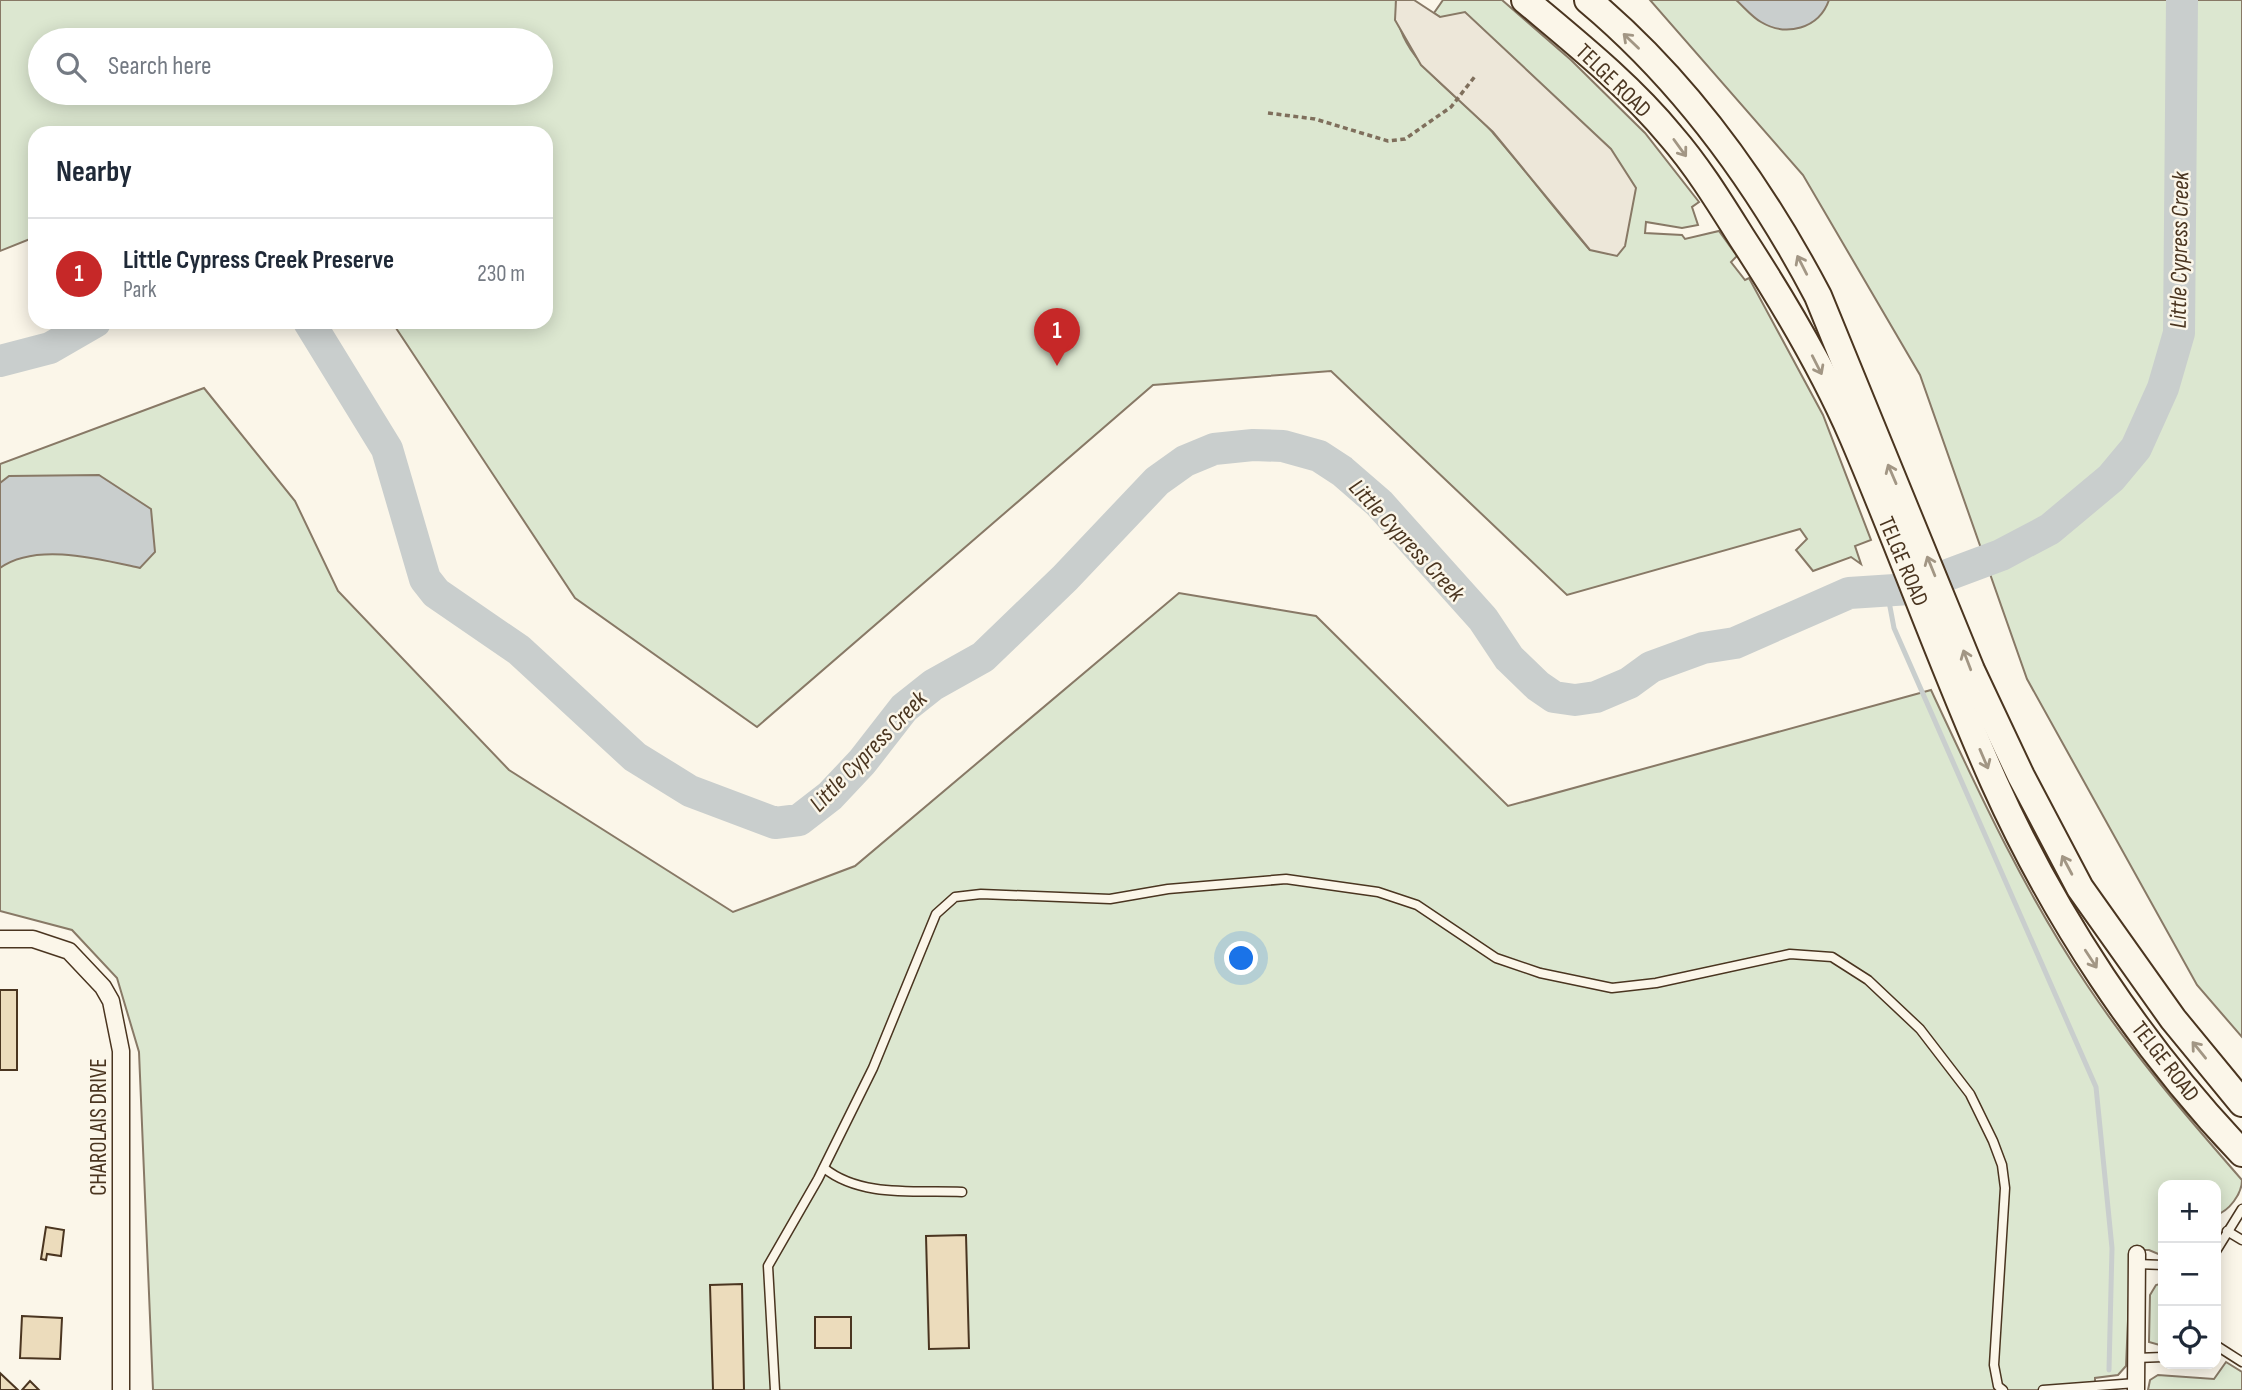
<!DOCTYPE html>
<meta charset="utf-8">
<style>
body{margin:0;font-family:"Sofia Sans Condensed",sans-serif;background:#f6f6f7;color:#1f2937}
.controls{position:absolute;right:21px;bottom:21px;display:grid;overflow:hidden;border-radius:14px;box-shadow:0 4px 18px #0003}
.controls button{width:63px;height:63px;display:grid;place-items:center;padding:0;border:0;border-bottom:2px solid #e0e1e3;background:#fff;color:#1f2937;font:35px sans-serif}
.you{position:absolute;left:1242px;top:959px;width:24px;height:24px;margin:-18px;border:5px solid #fff;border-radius:50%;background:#1a73e8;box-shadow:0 0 0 10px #1a73e833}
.badge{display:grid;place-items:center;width:46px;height:46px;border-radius:50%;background:#c62828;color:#fff;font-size:23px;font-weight:700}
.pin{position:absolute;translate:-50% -58px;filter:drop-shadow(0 2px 4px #0008)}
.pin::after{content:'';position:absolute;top:37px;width:24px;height:21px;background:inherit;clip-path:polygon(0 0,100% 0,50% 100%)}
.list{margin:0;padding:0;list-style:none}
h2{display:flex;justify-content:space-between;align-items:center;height:91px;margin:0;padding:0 28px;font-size:30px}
h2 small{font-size:23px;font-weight:400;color:#747a83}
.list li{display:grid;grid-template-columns:46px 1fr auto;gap:21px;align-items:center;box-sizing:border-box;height:112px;padding:0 28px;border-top:2px solid #e0e1e3}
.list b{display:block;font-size:26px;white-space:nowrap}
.list p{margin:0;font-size:23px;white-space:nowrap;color:#747a83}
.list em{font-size:23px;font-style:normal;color:#747a83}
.icon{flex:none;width:38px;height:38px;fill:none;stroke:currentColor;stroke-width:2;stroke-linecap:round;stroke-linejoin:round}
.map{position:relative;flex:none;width:2242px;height:1390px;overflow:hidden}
.search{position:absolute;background:#fff;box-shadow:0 4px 18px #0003;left:28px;top:28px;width:525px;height:77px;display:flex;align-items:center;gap:18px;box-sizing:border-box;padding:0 24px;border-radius:38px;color:#747a83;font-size:26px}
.panel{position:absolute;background:#fff;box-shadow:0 4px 18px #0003;left:28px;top:126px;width:525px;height:203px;border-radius:21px}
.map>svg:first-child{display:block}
</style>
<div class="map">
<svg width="2242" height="1390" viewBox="0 0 2242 1390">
<rect width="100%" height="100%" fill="#fbf6e9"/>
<g fill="#dce7d0" stroke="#887966" stroke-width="2" fill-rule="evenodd">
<path d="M0 0H1396C1393 59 1460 94 1494 134 1527 172 1557 212 1590 250L1440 17 1434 13 1443 0H1502L1571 60 1645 133 1699 202 1692 207 1698 225 1682 228 1646 222 1645 233 1682 235 1685 239 1719 231 1737 256 1731 262 1745 280 1749 278 1823 415 1871 540 1855 546 1861 564 1851 557 1813 571 1796 550 1807 539 1800 529 1567 595 1331 371 1153 385 757 727 575 598 392 322H546V133H35V237L0 251ZM40 40H541V93H40Z"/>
<polygon points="1650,0 2242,0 2242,1037 2197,985 2027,679 1920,375 1803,175"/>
<path d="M204 388 295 501 338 591 509 770 733 912 855 866 1179 593 1316 616 1508 806 1931 690C1978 791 2025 893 2087 985 2133 1054 2187 1117 2242 1180 2242 1194 2229 1211 2216 1215V1185H2163V1256L2149 1250H2131L2126 1366 2118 1375 2095 1378V1390H153L139 1052 117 978 72 930 0 911V464Z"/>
<polygon points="2163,1283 2163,1346 2149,1342 2150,1295 2156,1285"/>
<polygon points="2226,1362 2242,1372 2242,1390 2148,1390 2150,1380 2158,1375 2214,1379"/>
</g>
<polygon fill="#ede7d9" stroke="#887966" stroke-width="2" points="1396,0 1414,0 1440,17 1465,12 1611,149 1636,188 1625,246 1617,256 1590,250 1493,132 1421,65 1395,20"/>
<g fill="#c9cecd" stroke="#887966" stroke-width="2">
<path d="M1736 0H1829C1819 29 1786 37 1761 22 1752 17 1744 7 1736 0Z"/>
<path d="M99 475 151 509 155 552 140 568C99 559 36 542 0 568V483L9 476Z"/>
</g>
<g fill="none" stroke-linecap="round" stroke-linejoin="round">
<polyline stroke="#c9cecd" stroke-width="5" points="1887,591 1894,628 2096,1087 2112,1248 2109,1370"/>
<g stroke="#c9cecd" stroke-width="32">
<polyline points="309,322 387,449 425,579 436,593 519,650 635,757 690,791 775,823 799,820 830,796 862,762 904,708 933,685 983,657 1065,578 1157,481 1185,461 1214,449 1253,445 1283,446 1319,456 1342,471 1379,503 1483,619 1509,658 1538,686 1554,697 1575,700 1596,697 1629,683 1651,667 1703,648 1735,643 1849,593 1910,589 2001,555 2050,529 2111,478 2136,448 2163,388 2179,333 2182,0"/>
<polyline points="0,361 50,348 95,322"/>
</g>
</g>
<g fill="#ecdcbc" stroke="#4a3520" stroke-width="2">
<rect x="0" y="990" width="17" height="80"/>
<polygon points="46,1227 64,1230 61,1256 47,1254 46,1260 41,1259"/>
<polygon points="966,1235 969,1348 929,1349 926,1236"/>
<polygon points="742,1284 744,1390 713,1390 710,1285"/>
<polygon points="22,1316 62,1318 60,1359 20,1358"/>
<rect x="815" y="1317" width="36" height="31"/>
<polygon points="0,1373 18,1390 0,1390"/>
<polygon points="30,1381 39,1390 22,1390"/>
</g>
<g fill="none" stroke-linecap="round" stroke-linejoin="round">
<g stroke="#4a3520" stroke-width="11">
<g id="lane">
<path d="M824 1168C861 1198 917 1190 962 1192"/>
<polyline points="2227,1231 2242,1240"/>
<polyline points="2216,1251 2242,1209"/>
<polyline points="2137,1264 2163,1265"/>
<polyline points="2216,1349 2217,1346 2242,1362"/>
<polyline points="2136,1358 2163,1357"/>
<polyline points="775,1390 768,1266 818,1179 873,1068 936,914 955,897 981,894 1110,899 1168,889 1286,879 1378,892 1417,905 1496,958 1540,973 1612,988 1656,983 1790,954 1832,957 1868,980 1920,1029 1970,1094 1993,1141 2002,1165 2005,1188 1994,1365 1998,1386 2003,1390"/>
<polyline points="2043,1390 2136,1383"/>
</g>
</g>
<g stroke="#4a3520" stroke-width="19">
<g id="street">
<polyline points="0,939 33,939 69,951 103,987 111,1001 121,1051 121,1390"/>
<polyline points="2136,1390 2137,1254"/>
</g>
</g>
<g stroke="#4a3520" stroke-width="30">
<g id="primary">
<path d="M1525 0C1575 42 1629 85 1671 136 1698 167 1720 203 1742 238 1783 301 1823 368 1853 437 1902 551 1943 668 1994 782 2054 916 2140 1046 2242 1153"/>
<path d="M1588 0C1686 82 1759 184 1818 296L1971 670 2021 776 2080 888 2173 1019 2242 1103"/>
</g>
</g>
<polyline stroke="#7f6f5c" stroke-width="3.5" stroke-dasharray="5 3.5" stroke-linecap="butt" points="1268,113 1315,119 1388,141 1405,139 1451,107 1476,75"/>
<use href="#lane" stroke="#fbf6e9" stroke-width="8"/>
<use href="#street" stroke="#fbf6e9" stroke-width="16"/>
<use href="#primary" stroke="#fbf6e9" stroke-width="26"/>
</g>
<defs><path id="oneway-shaft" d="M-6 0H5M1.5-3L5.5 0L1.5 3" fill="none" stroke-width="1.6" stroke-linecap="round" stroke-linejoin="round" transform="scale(1.75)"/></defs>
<g stroke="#a29684">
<use href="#oneway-shaft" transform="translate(1631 41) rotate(-136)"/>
<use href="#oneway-shaft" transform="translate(1680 148) rotate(54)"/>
<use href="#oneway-shaft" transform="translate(1802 265) rotate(-117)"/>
<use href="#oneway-shaft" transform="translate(1817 365) rotate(63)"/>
<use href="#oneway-shaft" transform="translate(1892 474) rotate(-113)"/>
<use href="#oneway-shaft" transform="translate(1931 566) rotate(-112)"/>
<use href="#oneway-shaft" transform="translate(1967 660) rotate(-111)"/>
<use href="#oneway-shaft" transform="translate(1984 759) rotate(67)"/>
<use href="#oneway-shaft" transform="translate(2067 865) rotate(-118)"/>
<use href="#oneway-shaft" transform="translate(2091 959) rotate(57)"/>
<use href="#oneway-shaft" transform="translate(2199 1050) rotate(-129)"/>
</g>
<g text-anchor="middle" stroke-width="5" stroke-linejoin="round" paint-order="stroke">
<g font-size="23" fill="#4a3520" stroke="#fbf6e9">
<text transform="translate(1614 80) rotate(44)" y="8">TELGE ROAD</text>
<text transform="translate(1904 561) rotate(67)" y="8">TELGE ROAD</text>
<text transform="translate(2166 1061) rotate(52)" y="8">TELGE ROAD</text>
<text transform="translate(98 1127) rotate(-90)" y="8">CHAROLAIS DRIVE</text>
</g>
<g font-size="24" font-style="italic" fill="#4a3520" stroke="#fbf6e9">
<text transform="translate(2179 250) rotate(-89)" y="8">Little Cypress Creek</text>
<text transform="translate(1407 540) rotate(47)" y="8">Little Cypress Creek</text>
<text transform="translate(868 751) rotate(-46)" y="8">Little Cypress Creek</text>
</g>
</g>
</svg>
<div class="controls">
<button>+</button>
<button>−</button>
<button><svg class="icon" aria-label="locate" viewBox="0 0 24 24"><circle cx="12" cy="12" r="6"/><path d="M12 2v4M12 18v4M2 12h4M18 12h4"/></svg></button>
</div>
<div class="you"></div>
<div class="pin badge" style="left:1057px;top:366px">1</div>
<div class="search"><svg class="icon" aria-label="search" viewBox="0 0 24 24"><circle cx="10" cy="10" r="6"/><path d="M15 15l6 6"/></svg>Search here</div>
<section class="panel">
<h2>Nearby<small></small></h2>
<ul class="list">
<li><span class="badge">1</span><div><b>Little Cypress Creek Preserve</b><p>Park</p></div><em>230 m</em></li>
</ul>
</section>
</div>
